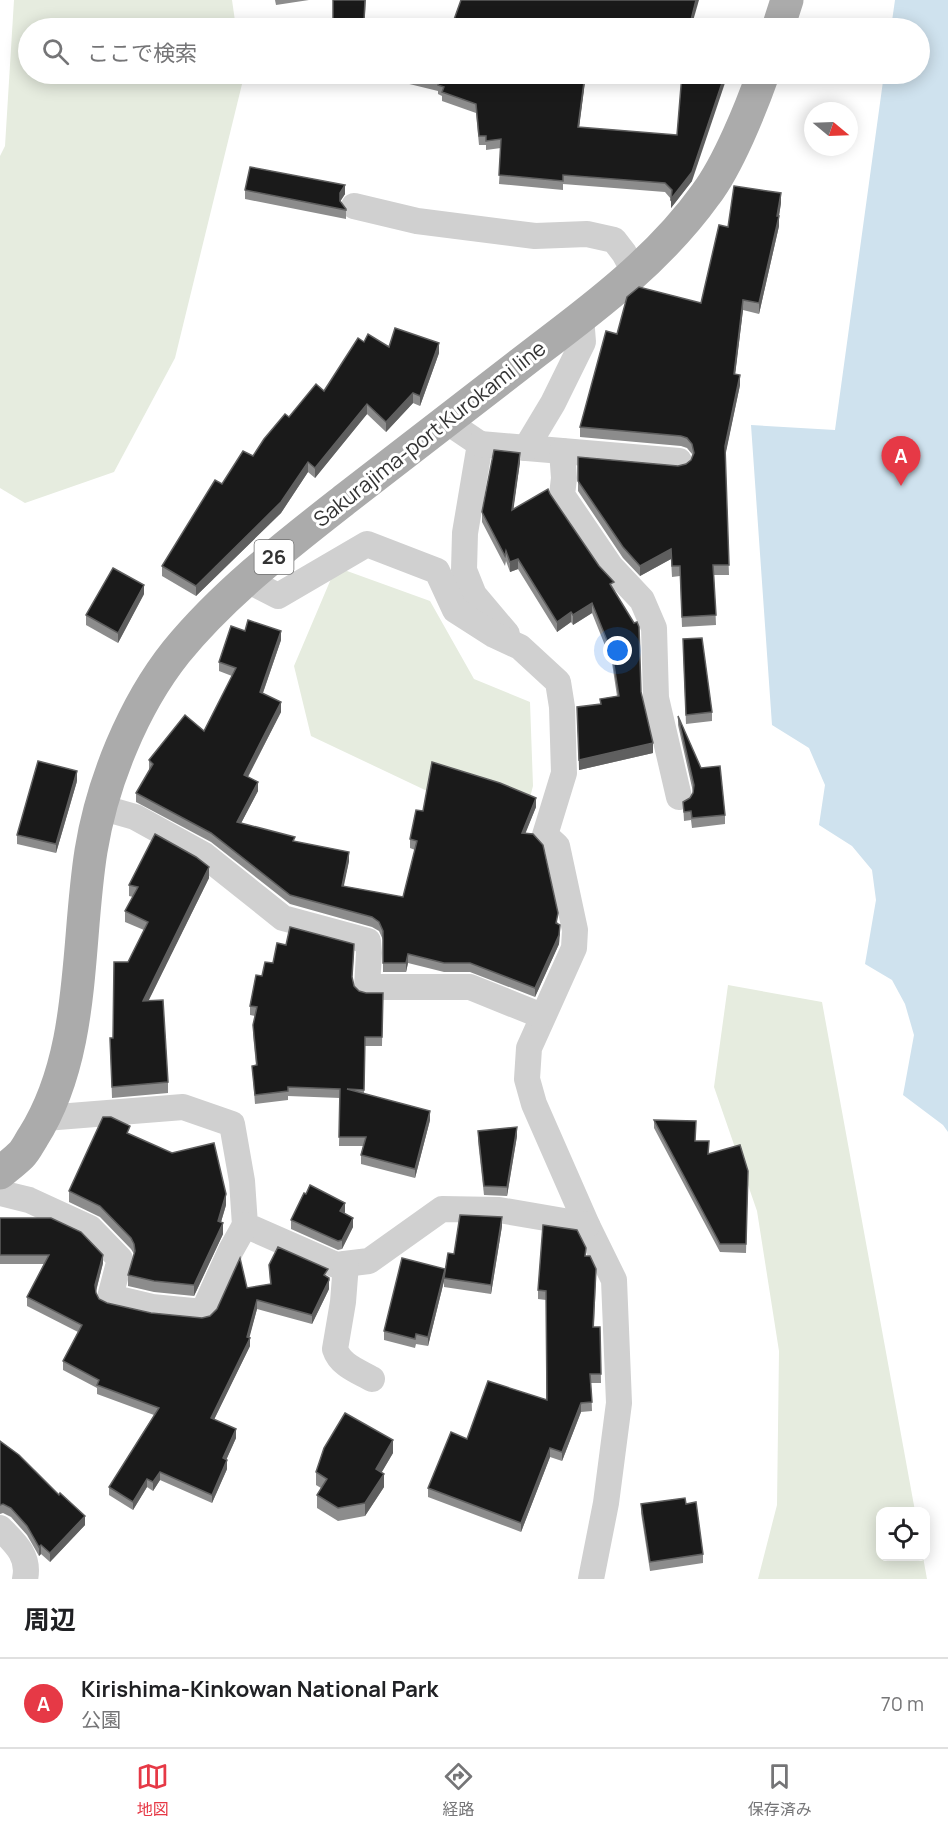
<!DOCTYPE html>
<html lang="ja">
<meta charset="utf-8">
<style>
body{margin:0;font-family:Manrope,"Noto Sans JP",sans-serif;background:#f2f2f2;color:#202124}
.controls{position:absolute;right:18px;bottom:18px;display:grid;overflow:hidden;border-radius:12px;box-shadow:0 3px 15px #0003}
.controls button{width:54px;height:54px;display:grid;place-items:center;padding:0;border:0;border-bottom:2px solid #e0e0e0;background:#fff;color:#202124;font:30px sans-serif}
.compass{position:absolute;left:804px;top:102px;width:54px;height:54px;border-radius:50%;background:#fff;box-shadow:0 3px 15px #0003;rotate:109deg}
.you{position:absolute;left:618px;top:651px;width:21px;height:21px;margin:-15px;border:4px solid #fff;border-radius:50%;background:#1a73e8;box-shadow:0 0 0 9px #1a73e833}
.badge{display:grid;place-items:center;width:39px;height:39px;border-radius:50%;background:#e63946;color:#fff;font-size:20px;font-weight:700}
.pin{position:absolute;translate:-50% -50px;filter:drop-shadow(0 2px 3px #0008)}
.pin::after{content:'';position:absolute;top:32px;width:21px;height:18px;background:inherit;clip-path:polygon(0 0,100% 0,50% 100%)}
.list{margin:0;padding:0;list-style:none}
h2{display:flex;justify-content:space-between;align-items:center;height:78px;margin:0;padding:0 24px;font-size:26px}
h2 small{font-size:20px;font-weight:400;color:#757577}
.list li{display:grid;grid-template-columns:39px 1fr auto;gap:18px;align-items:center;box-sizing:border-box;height:90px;padding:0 24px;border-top:2px solid #e0e0e0}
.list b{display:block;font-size:22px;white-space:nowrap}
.list p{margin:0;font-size:20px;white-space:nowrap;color:#757577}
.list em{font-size:20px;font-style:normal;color:#757577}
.icon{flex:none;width:33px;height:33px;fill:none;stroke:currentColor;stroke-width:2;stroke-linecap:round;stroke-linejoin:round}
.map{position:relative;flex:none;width:948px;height:1579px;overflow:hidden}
.search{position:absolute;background:#fff;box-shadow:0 3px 15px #0003;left:18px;right:18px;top:18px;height:66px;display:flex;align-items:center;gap:15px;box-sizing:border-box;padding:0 21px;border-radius:33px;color:#757577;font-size:22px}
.sheet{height:168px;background:#fff}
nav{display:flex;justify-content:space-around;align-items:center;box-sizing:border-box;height:84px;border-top:2px solid #e0e0e0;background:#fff;font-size:16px;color:#757577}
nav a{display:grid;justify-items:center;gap:3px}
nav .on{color:#e63946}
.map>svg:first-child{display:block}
</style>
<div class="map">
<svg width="948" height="1579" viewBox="0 0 948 1579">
<rect width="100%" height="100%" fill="#fff"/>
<g fill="#e6ecdf">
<polygon points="14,0 232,0 236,28 28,28 28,74 242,74 243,80 175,358 114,472 25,503 0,488 0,156 5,146"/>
<polygon points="336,567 430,601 474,679 530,702 533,786 520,835 311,736 294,666"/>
<polygon points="728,985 822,1002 915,1511 880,1512 880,1556 923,1557 927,1579 758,1579 777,1505 779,1351 757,1211 714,1087"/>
</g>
<polygon fill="#cfe2ee" points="895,0 948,0 948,1132 943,1125 903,1095 914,1035 905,1004 892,980 865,964 876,900 872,870 852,846 819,825 825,785 809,748 772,725 751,425 835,430 884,74 920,74 920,28 891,28"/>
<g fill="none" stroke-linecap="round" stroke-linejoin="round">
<g stroke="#d0d0d0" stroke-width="26">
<polyline points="354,206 417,221 535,236 587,234 614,240 624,253 635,273"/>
<polyline points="446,421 480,444 465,533 464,570 474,595 507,634"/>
<polyline points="480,444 679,461"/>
<polyline points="526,448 553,403 583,342 581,317"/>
<polyline points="562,451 564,478 562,495 611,567 642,600 654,628 656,698 679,797"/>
<polyline points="247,580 278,596 367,544 437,571 455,610 494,635 520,647 558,682 562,707 564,773 545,835 557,846 575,930 574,948 529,1048 527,1079 534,1104 587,1225 614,1280 619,1403 606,1503 591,1579"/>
<polyline points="100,807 135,817 204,855 283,918 368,941 369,953 367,987 470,987 542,1016"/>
<polyline points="45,1118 183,1107 232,1124 242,1181 245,1225 336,1265 369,1261 442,1209 499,1210 587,1225"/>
<polyline points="0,1193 29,1200 90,1228 120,1259 110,1297 152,1307 203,1312 231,1250 245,1225"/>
<path d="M346 1264 343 1302 335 1349C340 1365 358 1371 372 1379"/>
<path d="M0 1528C15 1543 30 1556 25 1579"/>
</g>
<g stroke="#ababab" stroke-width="33">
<polyline points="778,28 787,0"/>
<path d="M0 1173C7 1167 15 1161 21 1155 26 1150 29 1143 33 1137 86 1053 76 945 91 851 102 783 133 706 176 652 224 593 288 544 348 497 411 448 474 400 537 351 598 305 661 257 706 194 728 165 751 108 763 74"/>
</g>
</g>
<g fill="#8c8c8c">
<polygon points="275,0 309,0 276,5"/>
<polygon points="333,0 366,0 364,28 333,28"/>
<polygon points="461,0 691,28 451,28"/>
<polygon points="397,74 603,74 603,76 586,74 579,127 692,181 671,208 671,199 665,192 563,184 563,190 499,184 501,148 486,150 486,145 479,145 476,113 442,101 442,96 438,94 438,91 397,81"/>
<polygon points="245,190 345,194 340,201 346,209 346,219 245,199"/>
<polygon points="781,203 779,216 779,226 759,314 743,310 735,374 740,385 725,455 729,575 714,575 716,625 682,627 680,576 672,577 671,559 640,576 623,558 578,491 578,457 678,466 686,464 691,460 692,454 687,448 681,446 580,437 580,427 617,334 701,303 728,227"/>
<polygon points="364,342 389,347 439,353 420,406 413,403 386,432 367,414 315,478 308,472 281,513 196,596 162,576 162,566 222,484 253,456 289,417 324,391"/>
<polygon points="520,462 513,509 550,494 614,590 641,692 653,753 579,770 577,707 600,704 600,699 617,696 612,663 592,613 573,625 571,622 557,632 518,569 510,572 506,561 505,566 482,522 482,512"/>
<polygon points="144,594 118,643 86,625 86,615"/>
<polygon points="245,631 281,640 263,693 281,712 248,777 258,791 241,823 349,861 343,886 403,897 415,850 410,848 410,839 423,811 536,807 525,833 558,924 560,934 559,944 535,997 470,972 444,972 408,963 406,972 383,972 383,940 379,931 372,927 290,904 211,842 136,802 136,793 150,770 149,769 149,760 204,731 232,676 219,671 219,662"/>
<polygon points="683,649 712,712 712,721 686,724"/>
<polygon points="678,716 701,768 725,815 725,824 692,828 691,820 684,821 683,802 690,798 693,792 678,725"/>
<polygon points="77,781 56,853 17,844 17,835"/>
<polygon points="209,878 148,1001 168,1082 168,1093 112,1098 110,1038 113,1038 128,962 144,930 125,922 125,911 133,897 129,896 129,885"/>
<polygon points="286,945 354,953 352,979 354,986 359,991 366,993 383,993 382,1046 365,1046 364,1094 430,1120 415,1178 361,1164 361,1155 363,1146 339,1146 340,1098 288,1096 288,1100 255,1104 252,1066 256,1066 253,1034 253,1025 255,1016 250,1015 250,1006 262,976"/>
<polygon points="654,1120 708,1154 748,1171 746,1253 720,1252 654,1128"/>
<polygon points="478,1131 517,1136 507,1196 484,1195 478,1141"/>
<polygon points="130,1134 226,1205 221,1222 223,1234 194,1296 154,1292 128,1286 128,1275 134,1254 131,1249 100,1217 69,1202 69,1191"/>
<polygon points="345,1212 344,1214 353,1227 342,1249 338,1250 291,1229 291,1220"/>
<polygon points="0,1218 103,1263 96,1292 99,1299 107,1303 151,1313 202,1318 210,1316 247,1288 270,1284 269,1265 329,1278 329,1289 312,1324 257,1309 249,1337 250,1346 214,1419 236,1438 226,1460 227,1469 212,1503 160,1480 153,1491 147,1487 133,1510 109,1495 109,1487 154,1415 97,1394 97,1388 63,1370 63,1361 78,1332 27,1306 27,1297 44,1264 0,1264"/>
<polygon points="502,1226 491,1294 444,1287 444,1281 428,1346 416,1344 415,1348 384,1340 384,1331 445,1273 454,1254"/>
<polygon points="586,1256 596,1278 594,1327 600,1327 601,1383 591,1383 592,1411 581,1412 562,1461 550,1457 521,1532 428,1497 428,1488 467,1439 546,1400 546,1300 538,1299 538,1290"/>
<polygon points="0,1441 85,1525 50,1562 41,1554 39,1556 27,1535 11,1517 3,1513 0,1514"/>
<polygon points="393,1453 381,1473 384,1487 365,1516 338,1521 317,1508 317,1495 321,1488 316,1485 316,1472"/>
<polygon points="641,1504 686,1504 703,1554 703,1563 650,1571 641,1513"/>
</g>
<g fill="#5f5f5f">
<polygon points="696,0 699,0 691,28 689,28"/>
<polygon points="585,74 586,74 578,136 578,127"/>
<polygon points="725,74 728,74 692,181 671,208 671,199"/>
<polygon points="345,185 345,194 340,202 340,193"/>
<polygon points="781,193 781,203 778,221 779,216 779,226 759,314 759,303"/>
<polygon points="743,300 743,310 734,384 734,374"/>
<polygon points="439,343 439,353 420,406 420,396"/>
<polygon points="740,375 740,385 725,457 725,446"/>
<polygon points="413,393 413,403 386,432 386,422"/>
<polygon points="367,404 367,414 315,478 315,468"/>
<polygon points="520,453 520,462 512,520 512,510"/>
<polygon points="308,462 308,472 281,513 196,596 196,586"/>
<polygon points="671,549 671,559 640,576 640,566"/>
<polygon points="518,559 518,569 510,572 510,562"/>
<polygon points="144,585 144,594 118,643 118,633"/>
<polygon points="592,603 592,613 573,625 573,615"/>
<polygon points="571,612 571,622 557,632 557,622"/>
<polygon points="281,631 281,640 260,701 260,692"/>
<polygon points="281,702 281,712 244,784 244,775"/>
<polygon points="653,743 653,753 579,770 579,760"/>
<polygon points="77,771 77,781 56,853 56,844"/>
<polygon points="258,782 258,791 237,831 237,822"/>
<polygon points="536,798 536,807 522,842 522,833"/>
<polygon points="349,852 349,861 342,895 342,886"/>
<polygon points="209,867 209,878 143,1012 143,1001"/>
<polygon points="560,925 559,944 535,997 535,988"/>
<polygon points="408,954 408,963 406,972 406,963"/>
<polygon points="430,1111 430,1120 415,1178 415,1169"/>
<polygon points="517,1127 517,1136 507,1196 507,1187"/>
<polygon points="226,1194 226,1205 218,1232 218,1221"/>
<polygon points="345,1203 345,1212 340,1220 340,1211"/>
<polygon points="502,1217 502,1226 491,1294 491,1285"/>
<polygon points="353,1218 353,1227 342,1249 342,1240"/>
<polygon points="223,1223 223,1234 194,1296 194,1285"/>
<polygon points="103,1255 103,1263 95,1294 95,1285"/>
<polygon points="445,1269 444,1281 428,1346 428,1337"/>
<polygon points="329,1280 329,1289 312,1324 312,1315"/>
<polygon points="257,1300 257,1309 248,1343 250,1338 250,1346 211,1426 211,1418 247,1337"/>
<polygon points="581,1403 581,1412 562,1461 562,1452"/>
<polygon points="236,1429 236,1438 223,1467 223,1458"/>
<polygon points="393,1440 393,1453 376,1482 376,1469"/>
<polygon points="550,1448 550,1457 521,1532 521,1523"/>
<polygon points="227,1460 227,1469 212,1503 212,1495"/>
<polygon points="160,1472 160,1480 153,1491 153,1482"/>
<polygon points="384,1474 384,1487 365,1516 365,1503"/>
<polygon points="147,1479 147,1487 133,1510 133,1502"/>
<polygon points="85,1516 85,1525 50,1562 50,1553"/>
<polygon points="41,1545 41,1554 39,1556 39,1547"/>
</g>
<g fill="#1a1a1a" stroke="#5f5f5f" stroke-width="1.5">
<polygon points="333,0 365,0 364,21 333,21"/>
<polygon points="461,0 696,0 689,28 627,28 609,24 609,28 451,28"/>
<polygon points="410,24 443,28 408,28"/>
<polygon points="403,74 585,74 578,127 677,135 682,74 725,74 692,172 671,199 672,190 665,183 563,175 563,181 499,175 501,139 486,141 486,136 479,136 476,104 442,92 444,87 438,85 439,82"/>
<polygon points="250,167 345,185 340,193 340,201 346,209 346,210 245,190"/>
<polygon points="734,186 781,193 777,216 779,216 759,303 743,300 734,374 740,375 725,446 729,565 713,565 716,615 682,617 680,566 672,566 671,549 640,566 623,547 578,481 578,457 678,466 686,464 691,460 694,453 692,444 687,438 681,436 580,427 606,331 617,334 627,297 639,287 701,303 719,225 728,227"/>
<polygon points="395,328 439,343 420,396 413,393 386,422 367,404 315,468 308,462 281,502 196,586 162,566 215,480 222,484 243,451 253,456 264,439 285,414 289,417 316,384 324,391 358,338 364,342 368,334 389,347"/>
<polygon points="494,450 520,453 512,510 548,489 550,494 599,566 614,582 610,584 634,623 637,622 639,627 641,692 653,743 579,760 577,707 601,704 600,699 619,696 612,653 592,603 573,615 571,612 557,622 518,559 510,562 506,551 505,556 482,512"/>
<polygon points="113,568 144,585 118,633 86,615"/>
<polygon points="248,620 281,631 260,692 281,702 244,775 258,782 237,822 295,837 293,841 349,852 342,886 403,897 417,841 410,839 416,810 423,811 432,762 500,783 536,798 522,833 533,834 543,845 558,913 556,923 560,925 559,935 535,988 470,963 444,963 408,954 406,963 383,963 383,931 379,922 372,917 290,895 211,833 136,793 153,764 149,760 185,715 204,731 236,668 219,662 231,626 245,631"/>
<polygon points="702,638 712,712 686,715 683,639"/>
<polygon points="678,716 701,768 720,766 725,815 692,818 691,811 684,812 683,802 690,798 693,793 694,785"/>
<polygon points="38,761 77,771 56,844 17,835"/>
<polygon points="155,834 196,857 209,867 143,1001 163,1000 168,1082 112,1087 110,1038 113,1038 114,962 128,962 148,922 125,911 138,887 129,885"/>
<polygon points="290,927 354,944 352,977 354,986 359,991 366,993 383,993 382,1037 365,1037 364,1090 347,1089 430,1111 415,1169 361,1155 366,1137 339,1137 340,1089 288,1087 288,1091 255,1095 252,1066 257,1065 253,1025 257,1007 250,1006 256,975 262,976 265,962 273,963 277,943 286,945"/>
<polygon points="103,1117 111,1117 130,1126 127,1133 172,1153 214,1143 226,1194 218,1221 223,1223 194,1285 154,1281 128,1275 135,1251 134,1244 131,1238 100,1206 69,1191"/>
<polygon points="654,1120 696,1121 695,1141 709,1141 708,1154 740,1145 748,1171 746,1244 720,1244"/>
<polygon points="517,1127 507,1187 484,1186 478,1131"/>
<polygon points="310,1185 345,1203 340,1211 353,1218 342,1240 338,1241 291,1220 304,1193 306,1194"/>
<polygon points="460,1215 502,1217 491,1285 444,1278 448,1253 454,1254"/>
<polygon points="0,1218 51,1218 81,1232 103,1255 95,1285 96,1293 99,1299 107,1303 151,1313 202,1318 210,1316 217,1309 240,1258 247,1288 271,1284 269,1265 278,1247 328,1269 324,1275 329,1278 329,1280 312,1315 257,1300 247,1337 250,1338 211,1418 236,1429 223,1458 227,1460 212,1495 160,1472 153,1482 147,1479 133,1502 109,1487 159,1408 97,1385 99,1380 63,1361 82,1325 27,1297 49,1255 0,1255"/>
<polygon points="543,1225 577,1230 586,1248 585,1256 590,1256 596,1269 593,1327 600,1327 601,1374 590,1374 592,1402 581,1403 562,1452 550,1448 521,1523 428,1488 451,1432 467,1439 488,1381 547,1400 546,1291 538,1290"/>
<polygon points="402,1258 445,1269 428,1337 416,1334 415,1339 384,1331"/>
<polygon points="345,1413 393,1440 376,1469 384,1474 365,1503 338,1508 317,1495 327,1479 316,1472 324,1448"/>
<polygon points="0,1441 19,1455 59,1495 60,1493 85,1516 50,1553 41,1545 39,1547 27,1526 11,1508 3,1504 0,1505"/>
<polygon points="685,1498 686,1504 696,1502 703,1554 650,1562 641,1504"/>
</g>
<g text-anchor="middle" stroke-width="6" stroke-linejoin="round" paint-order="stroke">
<rect fill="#fff" stroke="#707070" stroke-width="1.5" x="254.5" y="540" width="39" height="34" rx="4.5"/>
<g font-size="20" font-weight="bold" fill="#333">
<text x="274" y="564">26</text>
</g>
<g font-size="21" fill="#333" stroke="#fff">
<text transform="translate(430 434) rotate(-38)" y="7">Sakurajima-port Kurokami line</text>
</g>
</g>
</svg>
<div class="controls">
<button><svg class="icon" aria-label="locate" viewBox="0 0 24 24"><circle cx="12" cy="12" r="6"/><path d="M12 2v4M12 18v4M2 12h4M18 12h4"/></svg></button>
</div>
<svg class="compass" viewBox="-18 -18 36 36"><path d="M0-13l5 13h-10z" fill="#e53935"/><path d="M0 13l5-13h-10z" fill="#757577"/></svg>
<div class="you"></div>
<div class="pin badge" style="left:901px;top:486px">A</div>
<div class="search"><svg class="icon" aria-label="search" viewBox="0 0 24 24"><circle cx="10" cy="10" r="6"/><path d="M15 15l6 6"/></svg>ここで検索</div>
</div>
<section class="sheet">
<h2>周辺<small></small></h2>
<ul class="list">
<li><span class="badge">A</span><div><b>Kirishima-Kinkowan National Park</b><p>公園</p></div><em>70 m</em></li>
</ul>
</section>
<nav>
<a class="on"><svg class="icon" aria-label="map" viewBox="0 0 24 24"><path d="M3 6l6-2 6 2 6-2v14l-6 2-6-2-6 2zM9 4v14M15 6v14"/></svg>地図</a>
<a><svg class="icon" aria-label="directions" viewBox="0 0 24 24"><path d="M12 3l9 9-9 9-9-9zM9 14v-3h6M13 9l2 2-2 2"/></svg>経路</a>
<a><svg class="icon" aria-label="saved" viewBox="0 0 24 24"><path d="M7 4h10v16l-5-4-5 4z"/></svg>保存済み</a>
</nav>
